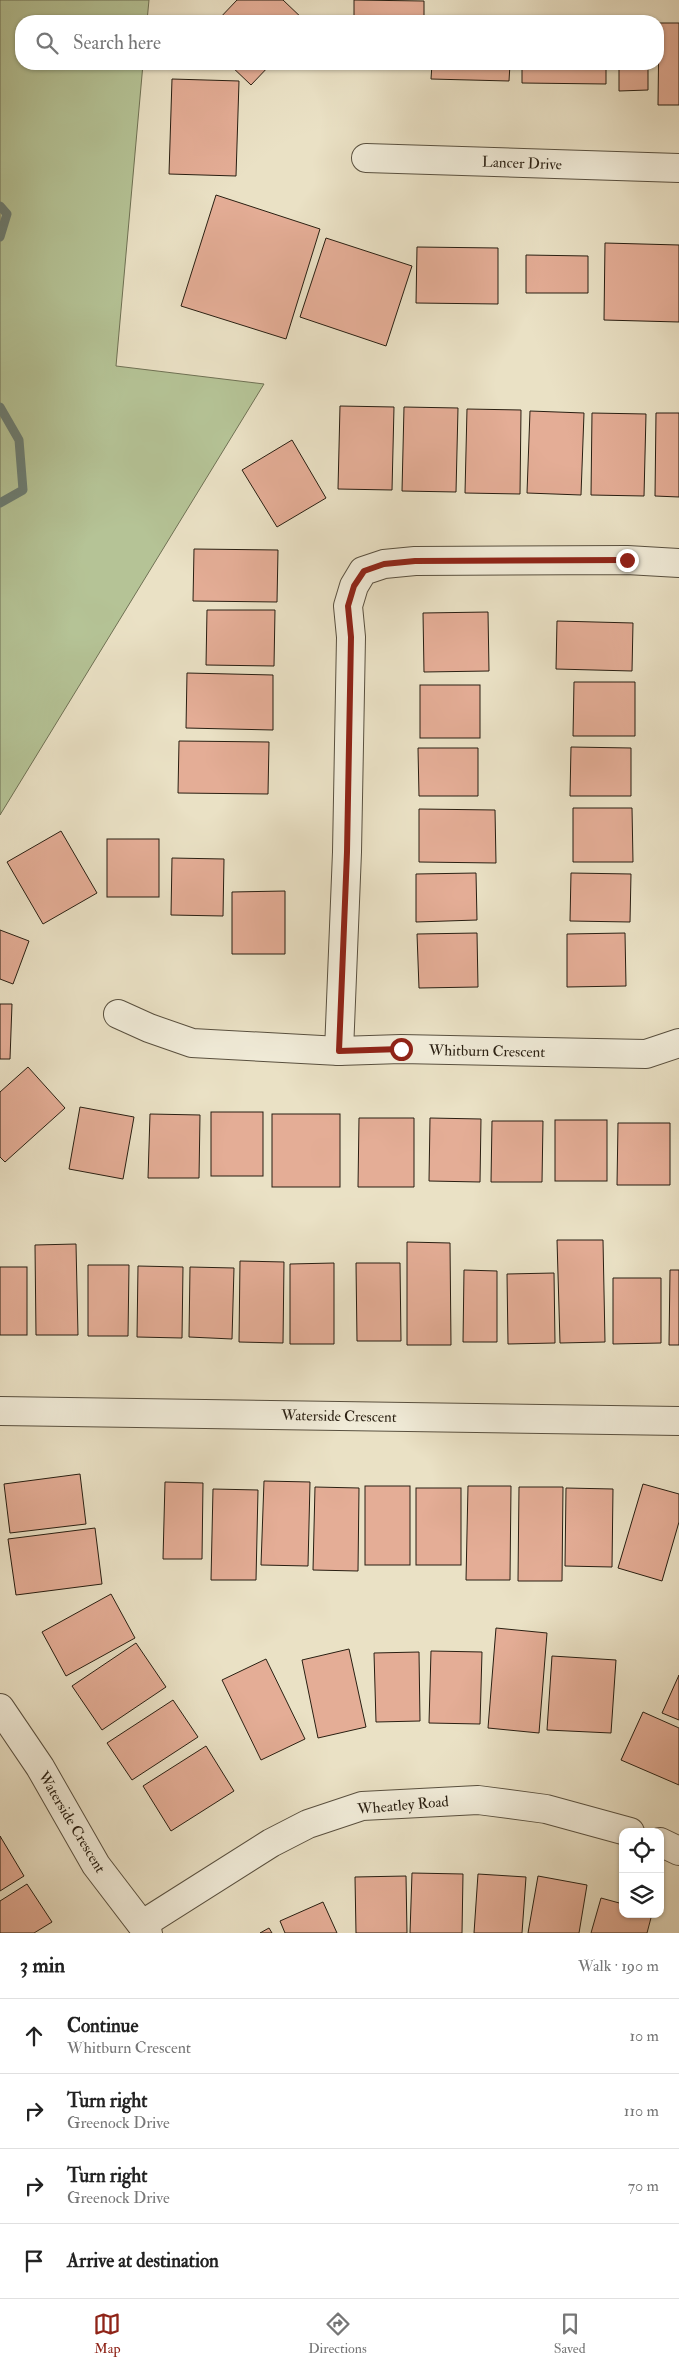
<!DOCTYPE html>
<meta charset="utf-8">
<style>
body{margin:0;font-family:"IM FELL Double Pica",serif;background:#f6f6f6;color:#222}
.controls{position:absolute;right:15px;bottom:15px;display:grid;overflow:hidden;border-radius:10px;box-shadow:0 1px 4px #0004}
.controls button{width:45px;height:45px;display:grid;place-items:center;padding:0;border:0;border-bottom:1px solid #e0e0e0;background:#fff;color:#222;font:25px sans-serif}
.stop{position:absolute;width:15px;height:15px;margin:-11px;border:4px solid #8f2418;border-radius:50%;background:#fff}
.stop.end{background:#8f2418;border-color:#fff;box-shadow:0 1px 5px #0008}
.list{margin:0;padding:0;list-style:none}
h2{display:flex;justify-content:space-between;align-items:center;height:65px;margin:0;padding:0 20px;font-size:21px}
h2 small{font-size:16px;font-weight:400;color:#767676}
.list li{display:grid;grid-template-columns:32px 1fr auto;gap:15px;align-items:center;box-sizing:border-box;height:75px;padding:0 20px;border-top:1px solid #e0e0e0}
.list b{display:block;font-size:19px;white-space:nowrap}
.list p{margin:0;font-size:16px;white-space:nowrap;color:#767676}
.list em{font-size:16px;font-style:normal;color:#767676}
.icon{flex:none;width:28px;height:28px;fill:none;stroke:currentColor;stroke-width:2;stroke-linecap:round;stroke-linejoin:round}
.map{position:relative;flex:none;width:679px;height:1933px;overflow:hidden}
.search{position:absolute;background:#fff;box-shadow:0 1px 4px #0004;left:15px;right:15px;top:15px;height:55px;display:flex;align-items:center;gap:12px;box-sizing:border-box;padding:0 18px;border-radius:20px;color:#767676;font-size:19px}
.sheet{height:365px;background:#fff}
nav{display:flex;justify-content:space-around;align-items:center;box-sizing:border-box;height:70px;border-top:1px solid #e0e0e0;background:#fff;font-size:14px;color:#767676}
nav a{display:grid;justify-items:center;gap:2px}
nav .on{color:#8f2418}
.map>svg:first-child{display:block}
</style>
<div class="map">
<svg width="679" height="1933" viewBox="0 0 679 1933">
<rect width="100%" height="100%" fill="#eae1c5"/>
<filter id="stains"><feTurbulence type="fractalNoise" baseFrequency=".004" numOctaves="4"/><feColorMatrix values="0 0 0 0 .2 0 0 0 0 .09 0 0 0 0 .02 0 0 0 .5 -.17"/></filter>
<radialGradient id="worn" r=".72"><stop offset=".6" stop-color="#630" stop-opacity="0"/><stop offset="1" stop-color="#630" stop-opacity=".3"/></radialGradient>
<polygon fill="#b5c396" stroke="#6f7154" points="0,0 149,0 147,21 21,21 21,64 143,64 116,366 264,384 0,815"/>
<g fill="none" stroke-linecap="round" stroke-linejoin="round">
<g stroke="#6c7e74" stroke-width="9">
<polyline points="0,206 7,214 0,237"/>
<polyline points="0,407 19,440 23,490 0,503"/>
</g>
</g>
<g fill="#e4ad96" stroke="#291f12">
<polygon points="237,0 283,0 305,21 217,21"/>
<polygon points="354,0 424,1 424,21 354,21"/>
<polygon points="522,20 606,21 522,21"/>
<polygon points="659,23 679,23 679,105 658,105"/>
<polygon points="229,64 271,64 251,85"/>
<polygon points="432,64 510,64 509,81 431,79"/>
<polygon points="522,64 606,64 606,84 522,83"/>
<polygon points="619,64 648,64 648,90 619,91"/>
<polygon points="172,79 239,81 236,176 169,174"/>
<polygon points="216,195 320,229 286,339 181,306"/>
<polygon points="326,238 412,266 386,346 300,317"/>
<polygon points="605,243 679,245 679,322 604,320"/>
<polygon points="417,247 498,248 498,304 416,303"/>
<polygon points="526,255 588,256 588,293 526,293"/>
<polygon points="340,406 394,407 392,490 338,489"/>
<polygon points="404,407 458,408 456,492 402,491"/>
<polygon points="467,409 521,410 520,494 465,493"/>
<polygon points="530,411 584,413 581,495 527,493"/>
<polygon points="592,413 646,414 644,496 591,495"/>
<polygon points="656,413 679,413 679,497 655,496"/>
<polygon points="292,440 326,498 277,527 242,470"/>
<polygon points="194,549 278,550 277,602 193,601"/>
<polygon points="207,610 275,610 274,666 206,665"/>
<polygon points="488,612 489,671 424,672 423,613"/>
<polygon points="557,621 633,623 632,671 556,669"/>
<polygon points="187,673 273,675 273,730 186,728"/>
<polygon points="574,682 635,682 635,736 573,736"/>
<rect x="420" y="685" width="60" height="53"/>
<polygon points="179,741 269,742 268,794 178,793"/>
<polygon points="571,747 631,748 631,796 570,796"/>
<polygon points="418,748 478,748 478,796 419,796"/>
<polygon points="573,808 632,808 633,862 573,862"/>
<polygon points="419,809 495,810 496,863 419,862"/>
<polygon points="61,831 97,893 43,924 7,862"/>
<rect x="107" y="839" width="52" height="58"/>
<polygon points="172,858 224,859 223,916 171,915"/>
<polygon points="476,873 477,920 416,922 416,874"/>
<polygon points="571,873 631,874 630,922 570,921"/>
<polygon points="285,891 285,954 232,954 232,892"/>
<polygon points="0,930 29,941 13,984 0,979"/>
<polygon points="477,933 478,987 419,988 417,934"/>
<polygon points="625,933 626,986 567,987 567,934"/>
<polygon points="0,1004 12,1004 10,1059 0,1059"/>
<polygon points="28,1067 65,1108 5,1162 0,1157 0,1092"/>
<polygon points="80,1107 134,1117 123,1179 69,1169"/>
<rect x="211" y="1112" width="52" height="64"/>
<polygon points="150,1114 200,1115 199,1178 148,1178"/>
<rect x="272" y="1114" width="68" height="73"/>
<polygon points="359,1118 414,1118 414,1187 358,1187"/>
<polygon points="430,1118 481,1119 480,1182 429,1181"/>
<rect x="555" y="1120" width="52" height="61"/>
<polygon points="492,1121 543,1121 542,1182 491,1182"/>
<polygon points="618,1123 670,1123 670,1185 617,1185"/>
<polygon points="557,1240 603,1240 605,1342 560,1343"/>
<polygon points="407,1242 450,1243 451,1345 407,1345"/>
<polygon points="76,1244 78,1335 36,1335 35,1245"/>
<polygon points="240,1261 284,1262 283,1343 239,1342"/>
<polygon points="334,1263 334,1344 290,1344 290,1264"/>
<polygon points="356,1263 400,1263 401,1341 357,1341"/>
<polygon points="88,1265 129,1265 128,1336 88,1336"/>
<polygon points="138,1266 183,1267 182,1338 137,1337"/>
<rect x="0" y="1267" width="27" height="68"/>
<polygon points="190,1267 234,1268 232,1339 189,1337"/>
<polygon points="464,1270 497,1271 497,1342 463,1342"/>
<polygon points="670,1270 679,1270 679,1345 669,1345"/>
<polygon points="554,1273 555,1343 508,1344 507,1274"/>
<polygon points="613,1278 661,1278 661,1343 613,1344"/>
<polygon points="80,1474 86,1524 10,1533 4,1484"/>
<polygon points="264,1481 310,1482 308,1566 261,1565"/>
<polygon points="165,1482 203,1483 202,1559 163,1559"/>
<polygon points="643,1484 679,1494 679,1522 662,1581 618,1568"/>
<rect x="365" y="1486" width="45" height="79"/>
<polygon points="468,1486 511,1486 510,1580 466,1580"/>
<polygon points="315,1487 359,1488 358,1571 313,1570"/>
<polygon points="519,1487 563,1487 562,1581 518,1581"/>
<rect x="416" y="1488" width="45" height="77"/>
<polygon points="566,1488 613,1489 612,1567 565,1566"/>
<polygon points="213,1489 258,1490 256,1580 211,1580"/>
<polygon points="95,1528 102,1584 16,1595 8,1539"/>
<polygon points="111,1594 135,1638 66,1676 42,1632"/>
<polygon points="496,1628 547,1633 539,1733 488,1728"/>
<polygon points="136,1643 166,1687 102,1730 72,1686"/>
<polygon points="349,1649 366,1727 318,1738 302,1660"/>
<polygon points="431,1651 482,1652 480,1724 429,1723"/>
<polygon points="419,1652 420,1721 376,1722 374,1653"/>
<polygon points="552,1656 616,1660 611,1733 547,1730"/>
<polygon points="266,1659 305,1739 261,1760 222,1680"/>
<polygon points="679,1675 679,1720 662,1713"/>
<polygon points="173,1700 198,1737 132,1780 107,1743"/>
<polygon points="643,1712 679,1728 679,1785 621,1760"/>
<polygon points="206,1746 234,1791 171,1831 143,1786"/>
<polygon points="0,1836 24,1876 0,1891"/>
<polygon points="412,1873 463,1874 462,1933 410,1933"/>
<polygon points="478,1874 526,1877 522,1933 474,1933"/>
<polygon points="406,1876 407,1933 356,1933 355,1877"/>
<polygon points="538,1876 587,1885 579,1933 528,1933"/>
<polygon points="27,1884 52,1922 34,1933 0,1933 0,1901"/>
<polygon points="601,1898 623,1904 623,1914 652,1914 647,1933 591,1933"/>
<polygon points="323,1902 337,1933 285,1933 280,1921"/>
<polygon points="269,1928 272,1933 260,1933"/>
</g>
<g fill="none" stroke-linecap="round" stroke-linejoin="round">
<g stroke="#59503f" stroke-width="30">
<g id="minor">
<polyline points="366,158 679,168"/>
<polyline points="118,1014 149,1028 192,1043 339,1051 401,1049 646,1054 679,1043"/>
<polyline points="339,1051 347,852 351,637 348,606 354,586 363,571 384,564 415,561 627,560 679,563"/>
<polyline points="0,1411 679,1421"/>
<polyline points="0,1708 40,1767 96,1865 148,1933"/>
<polyline points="660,1842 679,1851"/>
<polyline points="143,1924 271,1843 308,1824 362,1806 478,1800 546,1809 630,1832"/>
</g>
</g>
<use href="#minor" stroke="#f1ecd9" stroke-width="28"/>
</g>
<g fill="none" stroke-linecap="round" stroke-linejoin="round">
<polyline stroke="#8f2418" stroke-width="6" points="401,1049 339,1051 347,852 351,637 348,606 354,586 364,571 384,564 415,561 627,560"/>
</g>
<g text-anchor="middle" stroke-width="4" stroke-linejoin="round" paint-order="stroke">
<g font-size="15" fill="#291f12" stroke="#f1ecd9">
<text transform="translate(522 163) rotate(2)" y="5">Lancer Drive</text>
<text transform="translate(487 1051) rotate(1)" y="5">Whitburn Crescent</text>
<text transform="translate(339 1416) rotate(1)" y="5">Waterside Crescent</text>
<text transform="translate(403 1805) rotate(-5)" y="5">Wheatley Road</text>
<text transform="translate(72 1822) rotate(59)" y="5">Waterside Crescent</text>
</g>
</g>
<rect width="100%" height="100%" filter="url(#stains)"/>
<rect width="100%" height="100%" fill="url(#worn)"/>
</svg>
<div class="controls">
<button><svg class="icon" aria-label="locate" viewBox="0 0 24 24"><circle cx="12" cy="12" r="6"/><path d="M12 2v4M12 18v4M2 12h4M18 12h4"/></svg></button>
<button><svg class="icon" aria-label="layers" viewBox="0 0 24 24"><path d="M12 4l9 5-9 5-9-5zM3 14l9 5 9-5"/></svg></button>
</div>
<div class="stop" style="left:401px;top:1049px"></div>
<div class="stop end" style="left:627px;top:560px"></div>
<div class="search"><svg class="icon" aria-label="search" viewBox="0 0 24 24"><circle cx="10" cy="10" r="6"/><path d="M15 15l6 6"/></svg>Search here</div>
</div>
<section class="sheet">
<h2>3 min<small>Walk · 190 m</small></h2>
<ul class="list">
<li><svg class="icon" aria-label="ahead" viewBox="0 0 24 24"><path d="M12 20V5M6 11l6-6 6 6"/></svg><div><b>Continue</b><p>Whitburn Crescent</p></div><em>10 m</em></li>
<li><svg class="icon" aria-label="right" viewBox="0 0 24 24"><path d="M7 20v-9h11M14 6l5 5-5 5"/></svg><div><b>Turn right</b><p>Greenock Drive</p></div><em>110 m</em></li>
<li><svg class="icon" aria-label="right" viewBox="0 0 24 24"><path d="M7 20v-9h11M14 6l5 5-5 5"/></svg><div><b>Turn right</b><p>Greenock Drive</p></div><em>70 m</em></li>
<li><svg class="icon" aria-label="arrive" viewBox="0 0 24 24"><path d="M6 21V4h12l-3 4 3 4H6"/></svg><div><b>Arrive at destination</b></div></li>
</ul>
</section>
<nav>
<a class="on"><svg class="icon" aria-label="map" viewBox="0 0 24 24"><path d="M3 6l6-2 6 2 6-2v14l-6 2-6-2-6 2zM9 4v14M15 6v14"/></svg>Map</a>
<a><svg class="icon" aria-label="directions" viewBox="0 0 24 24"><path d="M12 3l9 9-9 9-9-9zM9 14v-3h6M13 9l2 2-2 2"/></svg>Directions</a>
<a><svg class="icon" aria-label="saved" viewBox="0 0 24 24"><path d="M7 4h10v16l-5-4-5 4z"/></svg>Saved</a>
</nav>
